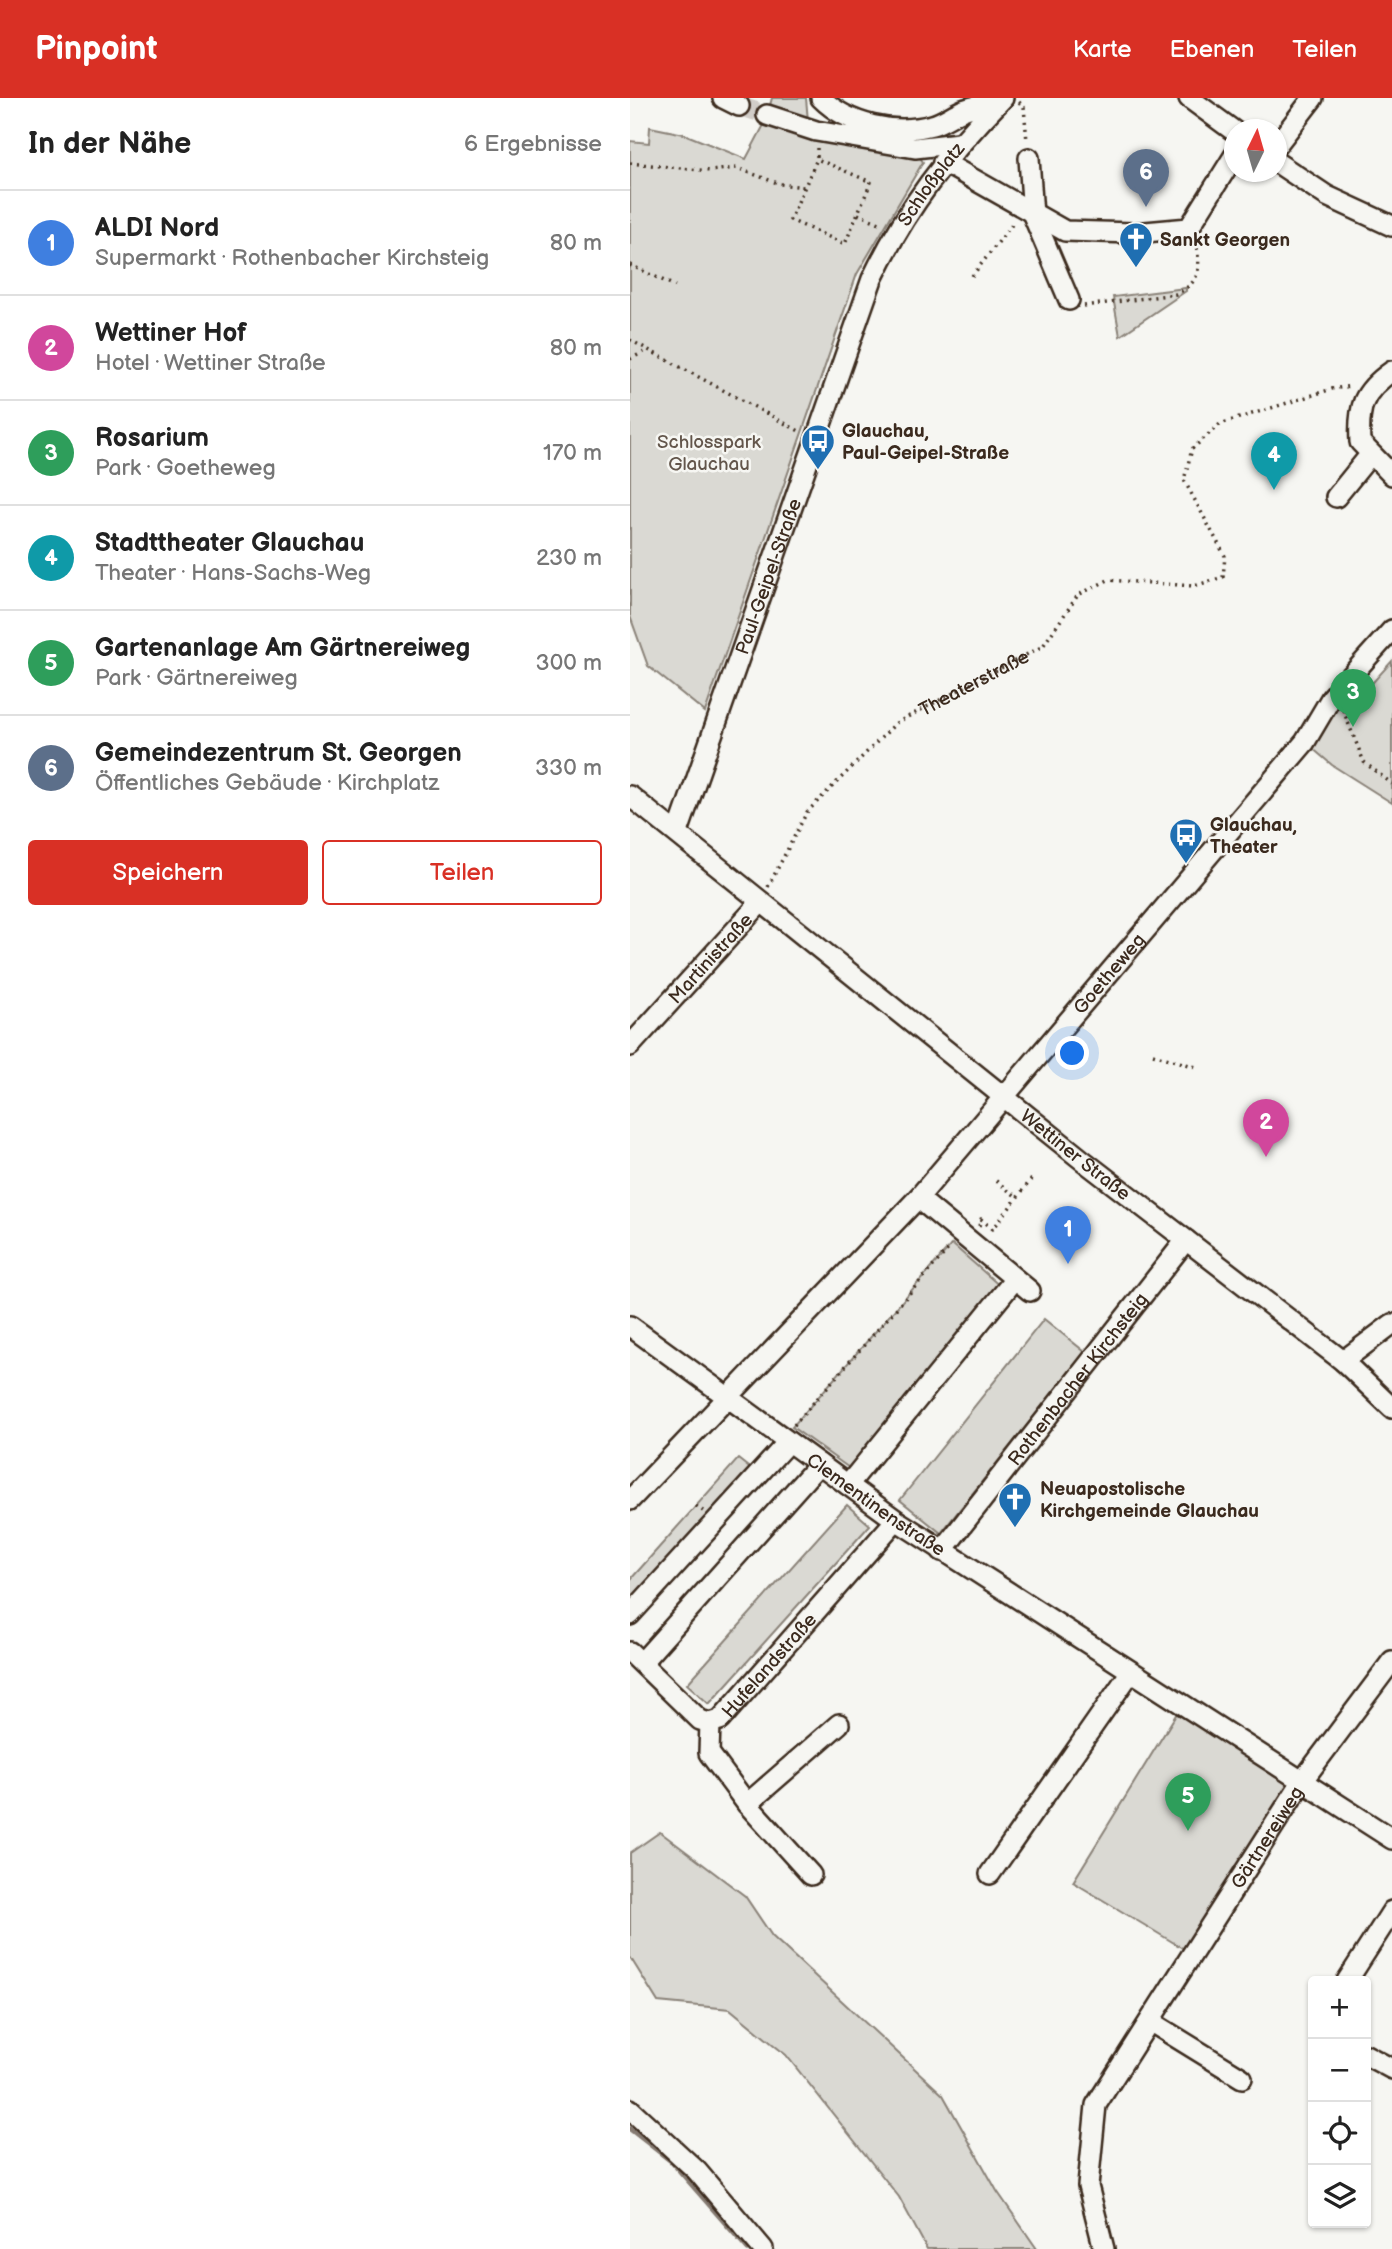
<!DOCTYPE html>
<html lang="de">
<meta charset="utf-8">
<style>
body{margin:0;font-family:"Balsamiq Sans",sans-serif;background:#f2f2f2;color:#222}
.controls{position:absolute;right:21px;bottom:21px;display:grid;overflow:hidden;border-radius:7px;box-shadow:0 2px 5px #0004}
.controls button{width:63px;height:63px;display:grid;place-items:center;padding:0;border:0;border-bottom:2px solid #e0e0e0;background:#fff;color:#222;font:35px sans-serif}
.compass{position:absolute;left:594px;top:21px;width:63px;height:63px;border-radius:50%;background:#fff;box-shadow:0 2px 5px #0004;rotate:5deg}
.you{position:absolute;left:443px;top:956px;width:24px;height:24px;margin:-18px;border:5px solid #fff;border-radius:50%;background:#1a73e8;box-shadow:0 0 0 10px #1a73e833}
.badge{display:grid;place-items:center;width:46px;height:46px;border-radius:50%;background:#d93025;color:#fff;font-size:23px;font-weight:700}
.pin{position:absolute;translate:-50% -58px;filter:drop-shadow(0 2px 4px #0008)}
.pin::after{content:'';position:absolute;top:37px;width:24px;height:21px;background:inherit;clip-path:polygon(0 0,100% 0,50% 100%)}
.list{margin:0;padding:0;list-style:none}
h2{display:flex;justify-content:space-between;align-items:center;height:91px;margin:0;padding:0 28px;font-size:30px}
h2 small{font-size:23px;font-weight:400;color:#767676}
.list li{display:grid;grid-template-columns:46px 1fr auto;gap:21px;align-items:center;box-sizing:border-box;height:105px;padding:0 28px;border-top:2px solid #e0e0e0}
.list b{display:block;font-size:26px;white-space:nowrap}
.list p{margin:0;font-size:23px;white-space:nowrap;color:#767676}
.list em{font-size:23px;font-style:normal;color:#767676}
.actions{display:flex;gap:14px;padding:21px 28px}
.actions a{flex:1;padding:16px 0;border:2px solid #d93025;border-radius:7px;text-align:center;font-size:24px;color:#d93025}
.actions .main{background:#d93025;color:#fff}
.icon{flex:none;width:38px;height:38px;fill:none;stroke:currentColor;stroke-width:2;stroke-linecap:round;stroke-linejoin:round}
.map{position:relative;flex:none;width:762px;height:2151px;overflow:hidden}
header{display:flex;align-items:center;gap:42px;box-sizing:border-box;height:98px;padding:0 35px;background:#d93025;color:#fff}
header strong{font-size:33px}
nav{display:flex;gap:38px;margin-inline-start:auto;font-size:24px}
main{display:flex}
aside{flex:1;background:#fff}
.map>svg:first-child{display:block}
</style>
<header>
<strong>Pinpoint</strong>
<nav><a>Karte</a><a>Ebenen</a><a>Teilen</a></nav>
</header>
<main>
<aside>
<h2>In der Nähe<small>6 Ergebnisse</small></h2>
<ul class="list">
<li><span class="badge" style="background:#3f7fe0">1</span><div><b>ALDI Nord</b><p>Supermarkt · Rothenbacher Kirchsteig</p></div><em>80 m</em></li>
<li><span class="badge" style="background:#d1479c">2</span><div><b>Wettiner Hof</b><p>Hotel · Wettiner Straße</p></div><em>80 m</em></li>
<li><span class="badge" style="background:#2e9e5b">3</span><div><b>Rosarium</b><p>Park · Goetheweg</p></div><em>170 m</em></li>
<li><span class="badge" style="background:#0f9aa8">4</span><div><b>Stadttheater Glauchau</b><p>Theater · Hans-Sachs-Weg</p></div><em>230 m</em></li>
<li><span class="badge" style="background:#2e9e5b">5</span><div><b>Gartenanlage Am Gärtnereiweg</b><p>Park · Gärtnereiweg</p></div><em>300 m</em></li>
<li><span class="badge" style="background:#5c6f8a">6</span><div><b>Gemeindezentrum St. Georgen</b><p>Öffentliches Gebäude · Kirchplatz</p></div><em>330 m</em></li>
</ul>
<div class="actions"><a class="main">Speichern</a><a>Teilen</a></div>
</aside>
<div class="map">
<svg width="762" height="2151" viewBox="0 0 762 2151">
<rect width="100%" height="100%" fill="#f6f6f2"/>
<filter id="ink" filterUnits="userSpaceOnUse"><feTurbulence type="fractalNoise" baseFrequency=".0143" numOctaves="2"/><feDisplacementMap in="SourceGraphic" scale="14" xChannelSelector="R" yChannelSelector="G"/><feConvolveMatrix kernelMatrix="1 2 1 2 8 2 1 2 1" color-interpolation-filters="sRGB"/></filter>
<g filter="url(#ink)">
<g fill="#dad9d3" stroke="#8a8278" stroke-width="2">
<polygon points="142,0 176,0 178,23 289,58 293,64 227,176 75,614 18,568 0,518 0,43 19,45 20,29 54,36 116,61 135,25"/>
<polygon points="556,190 556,193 490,238 483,199"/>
<polygon points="762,563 762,705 702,667 675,644 701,600 716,614"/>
<polygon points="322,1146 371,1189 219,1370 162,1329"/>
<polygon points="414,1221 455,1254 311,1435 270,1402"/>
<polygon points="108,1361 127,1376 0,1515 0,1482"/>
<polygon points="217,1407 240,1427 79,1606 57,1586"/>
<polygon points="552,1607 673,1682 564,1857 443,1784"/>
<polygon points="30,1734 115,1798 142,1838 313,1997 367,2093 407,2151 297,2151 269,2099 156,1957 100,1911 28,1904 0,1859 0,1755"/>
</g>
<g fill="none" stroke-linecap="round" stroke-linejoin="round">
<polyline stroke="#857a71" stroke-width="5" points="0,2031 41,2063 118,2151"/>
<polyline stroke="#d1cdc8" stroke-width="19" stroke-dasharray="19 10" stroke-linecap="butt" points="109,8 137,17"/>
<g stroke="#3b2a1e" stroke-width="24">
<g id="minor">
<polyline points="93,0 109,8"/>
<path d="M191 0C218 27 265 37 302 27 314 24 324 15 336 11 346 7 358 6 368 5"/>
<polyline points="559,0 604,33"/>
<polyline points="137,17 186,33 285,50 329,45"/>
<polyline points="646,48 683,0"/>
<polyline points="399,60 403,117 439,202"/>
<polyline points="313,64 435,133 504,135 559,130 604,58"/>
<polyline points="646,64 697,98 762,128"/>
<path d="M762 273C732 294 728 309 730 344L762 377"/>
<polyline points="706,399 740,357"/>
<path id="s2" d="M0 698 451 1061 713 1263 762 1310"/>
<path id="s3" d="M48 734 242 181C276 110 318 56 373 0"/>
<path id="s4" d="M0 948 131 804"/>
<polyline points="288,1100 400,1193"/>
<path id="s5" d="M0 1228 266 1422 762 1741"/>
<polyline points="713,1263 762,1226"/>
<polyline points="218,1387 385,1181"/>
<path id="s6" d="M0 1402 288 1100 675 644 701 600 762 532"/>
<path id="s7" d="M312 1453 556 1142"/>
<polyline points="0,1517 158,1344"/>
<path id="s8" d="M0 1554 70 1622 80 1625 90 1622 266 1422"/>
<polyline points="12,1564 189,1366"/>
<polyline points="80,1625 79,1655 117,1706 181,1777"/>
<polyline points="117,1706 209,1626"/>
<polyline points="360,1776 500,1575"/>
<polyline points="717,1883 762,1813"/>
<polyline points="521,1924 612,1980"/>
<polyline points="736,1957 762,1971"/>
<polyline points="0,2011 67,2073 133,2151"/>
<path id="s9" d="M474 2151 458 2088 466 2007 673 1682 762 1563"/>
</g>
</g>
<g stroke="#3b2a1e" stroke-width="3.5" stroke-dasharray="2 5" stroke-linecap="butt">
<polyline points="389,4 394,9 397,43"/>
<polyline points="187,50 187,61 160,122 215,146 241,84 187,61"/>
<polyline points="0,65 80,73 107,70 150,86 174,89"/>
<polyline points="228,116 252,126"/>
<polyline points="0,167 45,188"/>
<polyline points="342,178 384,124"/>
<path d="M454 208 546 196C571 184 571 170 566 145"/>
<polyline points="0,242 171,334"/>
<polyline points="0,261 18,252"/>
<polyline points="713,612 734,664 762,686"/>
<path id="s1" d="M138 789 177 714 266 625 413 548 448 497 478 482 564 488 593 479 595 458 554 382 562 351 590 326 702 291 721 288"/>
<polyline points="523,956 566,969"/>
<polyline points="366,1083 387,1099"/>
<polyline points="349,1128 351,1121 363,1131 404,1078"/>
<polyline points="164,1327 321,1148"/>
<polyline points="66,1408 73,1413"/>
</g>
<use href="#minor" stroke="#f6f6f2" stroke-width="19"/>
</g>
</g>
<defs>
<g id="church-pin" transform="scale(1.75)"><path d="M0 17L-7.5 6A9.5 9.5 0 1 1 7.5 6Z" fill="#1f6fb2" stroke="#f6f6f2"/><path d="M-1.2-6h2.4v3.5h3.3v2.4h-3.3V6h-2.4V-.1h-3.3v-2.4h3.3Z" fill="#fff"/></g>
<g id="bus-pin" transform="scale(1.75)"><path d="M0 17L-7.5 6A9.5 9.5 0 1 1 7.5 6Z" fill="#1f6fb2" stroke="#f6f6f2"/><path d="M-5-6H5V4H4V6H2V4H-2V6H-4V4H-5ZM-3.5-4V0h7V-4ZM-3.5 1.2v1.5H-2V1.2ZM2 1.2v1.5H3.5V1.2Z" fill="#fff"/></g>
</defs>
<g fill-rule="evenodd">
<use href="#church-pin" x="506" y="141"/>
<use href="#bus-pin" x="188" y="343"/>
<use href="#bus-pin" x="556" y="737"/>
<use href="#church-pin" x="385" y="1401"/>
</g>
<g text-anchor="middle" stroke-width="5" stroke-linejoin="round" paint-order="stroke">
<g font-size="19" fill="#3b2a1e" stroke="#f6f6f2">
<text dy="7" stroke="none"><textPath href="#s3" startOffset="698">Schloßplatz</textPath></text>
<text dy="7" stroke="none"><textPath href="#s3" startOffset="271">Paul-Geipel-Straße</textPath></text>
<text dy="7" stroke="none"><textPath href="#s1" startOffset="298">Theaterstraße</textPath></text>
<text dy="7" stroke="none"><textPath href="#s4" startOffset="119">Martinistraße</textPath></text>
<text dy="7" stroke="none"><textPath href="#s6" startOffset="712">Goetheweg</textPath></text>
<text dy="7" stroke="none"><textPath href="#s2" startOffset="572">Wettiner Straße</textPath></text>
<text dy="7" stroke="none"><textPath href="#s7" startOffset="219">Rothenbacher Kirchsteig</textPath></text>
<text dy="7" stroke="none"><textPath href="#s5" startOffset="304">Clementinenstraße</textPath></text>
<text dy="7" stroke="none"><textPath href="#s8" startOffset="192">Hufelandstraße</textPath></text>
<text dy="7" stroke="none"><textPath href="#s9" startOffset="464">Gärtnereiweg</textPath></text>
</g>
<g font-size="19" font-weight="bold" fill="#3b2a1e" stroke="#f6f6f2" text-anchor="start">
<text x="530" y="148">Sankt Georgen</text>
<text x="212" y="339">Glauchau,<tspan x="212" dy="22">Paul-Geipel-Straße</tspan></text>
<text x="580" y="733">Glauchau,<tspan x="580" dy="22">Theater</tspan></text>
<text x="410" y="1397">Neuapostolische<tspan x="410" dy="22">Kirchgemeinde Glauchau</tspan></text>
</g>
<g font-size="19" fill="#63564b" stroke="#f6f6f2">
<text x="79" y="350">Schlosspark<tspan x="79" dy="22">Glauchau</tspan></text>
</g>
</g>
</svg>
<div class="controls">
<button>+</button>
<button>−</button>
<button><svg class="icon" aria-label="locate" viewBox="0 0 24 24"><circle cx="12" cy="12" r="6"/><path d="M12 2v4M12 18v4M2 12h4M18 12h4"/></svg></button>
<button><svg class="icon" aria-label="layers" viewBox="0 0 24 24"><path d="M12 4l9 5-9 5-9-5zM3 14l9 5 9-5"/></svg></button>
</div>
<svg class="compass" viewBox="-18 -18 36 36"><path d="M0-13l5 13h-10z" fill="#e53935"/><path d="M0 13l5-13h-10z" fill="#767676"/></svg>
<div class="you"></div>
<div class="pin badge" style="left:438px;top:1166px;background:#3f7fe0">1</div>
<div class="pin badge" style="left:636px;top:1059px;background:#d1479c">2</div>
<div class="pin badge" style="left:723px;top:629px;background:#2e9e5b">3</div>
<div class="pin badge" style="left:644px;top:392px;background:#0f9aa8">4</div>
<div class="pin badge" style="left:558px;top:1733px;background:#2e9e5b">5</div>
<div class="pin badge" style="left:516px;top:109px;background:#5c6f8a">6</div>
</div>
</main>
